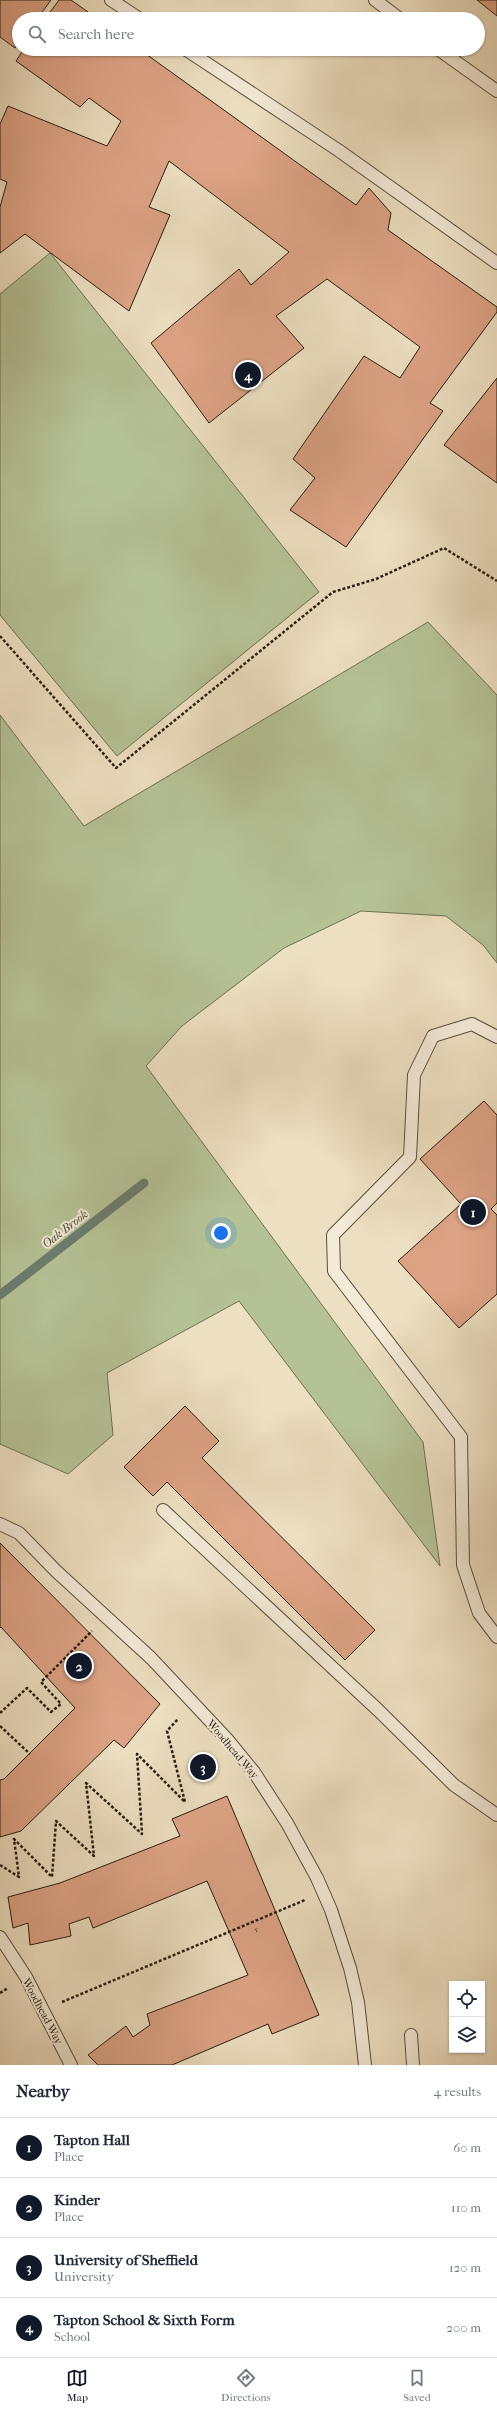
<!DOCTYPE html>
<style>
body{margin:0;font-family:"IM FELL French Canon",serif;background:#f6f6f7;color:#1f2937}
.controls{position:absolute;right:12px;bottom:12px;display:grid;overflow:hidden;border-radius:0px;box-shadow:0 1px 3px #0004}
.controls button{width:36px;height:36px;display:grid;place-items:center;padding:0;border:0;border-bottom:1px solid #e0e1e3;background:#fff;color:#1f2937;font:20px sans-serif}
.you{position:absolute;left:221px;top:1233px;width:14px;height:14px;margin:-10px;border:3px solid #fff;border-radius:50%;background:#1a73e8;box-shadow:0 0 0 6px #1a73e833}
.badge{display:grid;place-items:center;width:26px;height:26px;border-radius:50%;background:#111827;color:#fff;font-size:13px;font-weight:700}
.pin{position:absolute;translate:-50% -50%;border:2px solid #fff;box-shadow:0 1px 4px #0006}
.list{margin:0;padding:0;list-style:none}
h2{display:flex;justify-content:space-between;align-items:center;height:52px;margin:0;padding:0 16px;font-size:17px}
h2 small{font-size:13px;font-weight:400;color:#747a83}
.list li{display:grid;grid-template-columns:26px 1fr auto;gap:12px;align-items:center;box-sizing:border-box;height:60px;padding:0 16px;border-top:1px solid #e0e1e3}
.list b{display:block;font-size:15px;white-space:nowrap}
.list p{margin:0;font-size:13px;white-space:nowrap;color:#747a83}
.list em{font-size:13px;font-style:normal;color:#747a83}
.icon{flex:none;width:22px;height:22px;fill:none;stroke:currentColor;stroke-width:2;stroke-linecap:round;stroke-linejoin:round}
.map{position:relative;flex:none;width:497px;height:2065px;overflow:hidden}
.search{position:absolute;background:#fff;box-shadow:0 1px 3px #0004;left:12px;right:12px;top:12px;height:44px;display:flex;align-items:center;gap:10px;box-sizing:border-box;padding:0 14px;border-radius:22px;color:#747a83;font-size:15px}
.sheet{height:292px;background:#fff}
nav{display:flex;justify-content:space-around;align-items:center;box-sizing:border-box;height:56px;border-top:1px solid #e0e1e3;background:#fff;font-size:11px;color:#747a83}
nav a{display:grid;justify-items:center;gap:2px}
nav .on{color:#111827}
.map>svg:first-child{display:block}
</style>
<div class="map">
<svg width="497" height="2065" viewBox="0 0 497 2065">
<rect width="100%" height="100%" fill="#eddfc1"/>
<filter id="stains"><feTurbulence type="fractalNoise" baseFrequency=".005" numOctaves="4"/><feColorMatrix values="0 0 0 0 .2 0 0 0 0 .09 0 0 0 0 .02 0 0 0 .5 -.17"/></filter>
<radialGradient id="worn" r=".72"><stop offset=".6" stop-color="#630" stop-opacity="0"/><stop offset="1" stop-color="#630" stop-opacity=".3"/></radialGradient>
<g fill="#b5c296" stroke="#6e7053">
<polygon points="50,253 319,592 117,756 0,615 0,294"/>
<polygon points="428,622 497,695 497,963 483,945 446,916 361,911 284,948 182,1026 146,1066 423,1442 440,1566 239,1301 107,1373 113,1435 68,1474 0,1444 0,715 84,826"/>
</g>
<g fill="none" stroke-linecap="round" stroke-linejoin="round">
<polyline stroke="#6c7d6f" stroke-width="9" points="0,1295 144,1183"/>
</g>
<g fill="#dda386" stroke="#281e10">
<polygon points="0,0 51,0 37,19 19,19 19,43 15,48 0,37"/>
<polygon points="59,0 71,0 98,19 45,19"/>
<polygon points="477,0 497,0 497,16"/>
<polygon points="24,49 139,49 356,205 369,188 391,213 388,230 497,307 497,312 430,403 443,411 346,547 290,510 315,478 293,459 364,356 400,378 420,347 327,279 276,316 304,348 209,423 151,343 239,269 251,285 289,252 169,161 149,207 170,215 129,311 25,234 0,253 0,207 7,182 0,179 0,124 8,106 107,146 121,121 89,98 80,107 16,61"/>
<polygon points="497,378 497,483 444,445"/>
<polygon points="484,1101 497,1115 497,1203 491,1209 497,1215 497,1294 459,1328 398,1261 461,1204 420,1159"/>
<polygon points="185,1406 219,1441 202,1458 375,1630 345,1660 167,1482 153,1496 124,1467"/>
<polygon points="0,1543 160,1704 124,1748 114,1740 21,1831 0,1837 0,1780 4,1779 75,1708 1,1627 0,1628"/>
<polygon points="227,1796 319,2015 272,2034 268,2024 172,2065 98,2065 88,2055 126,2026 133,2037 150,2025 147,2014 248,1975 207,1881 93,1928 89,1917 69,1924 71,1936 30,1945 28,1923 13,1928 8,1897 60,1883 180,1836 172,1819"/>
</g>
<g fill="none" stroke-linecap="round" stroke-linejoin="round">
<g stroke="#594e3c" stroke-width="14">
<g id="lane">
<polyline points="111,0 140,19"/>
<polyline points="375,0 400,19"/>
<polyline points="185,49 338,150 497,263"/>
<polyline points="438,49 497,91"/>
<polyline points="497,1037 472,1024 433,1036 414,1075 410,1157 333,1235 334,1271 461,1437 463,1565 479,1613 497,1637"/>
<polyline points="163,1510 378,1710 454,1785 497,1815"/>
<polyline points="0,1524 19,1533 56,1571 151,1658 227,1739 254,1772 287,1823 317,1878 331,1910 350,1968 358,2002 365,2065"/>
<polyline points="0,1937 26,1977 71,2065"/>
<polyline points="411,2035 413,2065"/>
</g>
</g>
<g stroke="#281e10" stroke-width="2.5" stroke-dasharray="3 2" stroke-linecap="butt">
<polyline points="0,636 116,768 333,592 376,579 444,548 497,581"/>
<polyline points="0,1713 27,1688 51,1712 61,1704 41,1682 92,1631"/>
<polyline points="0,1726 30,1754"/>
<polyline points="0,1865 19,1877 14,1839 52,1877 56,1821 94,1856 86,1783 142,1834 137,1754 185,1802 167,1731 178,1719"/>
<polyline points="0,1993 8,1988"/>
<polyline points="62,2002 305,1900"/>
</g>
<use href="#lane" stroke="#f3ead7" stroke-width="12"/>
</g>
<g text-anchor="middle" stroke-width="4" stroke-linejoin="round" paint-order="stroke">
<g font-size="9" fill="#553f2e">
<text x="256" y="1932">5</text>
</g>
<g font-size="11" fill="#281e10" stroke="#f3ead7">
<text transform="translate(233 1749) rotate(50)" y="4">Woodhead Way</text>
<text transform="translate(43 2011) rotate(62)" y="4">Woodhead Way</text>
</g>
<g font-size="12" font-style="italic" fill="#4a4e3f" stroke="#f3ead7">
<text transform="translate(65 1229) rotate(-38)" y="4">Oak Brook</text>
</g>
</g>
<rect width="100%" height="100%" filter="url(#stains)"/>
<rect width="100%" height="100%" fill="url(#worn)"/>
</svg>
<div class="controls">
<button><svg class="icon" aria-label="locate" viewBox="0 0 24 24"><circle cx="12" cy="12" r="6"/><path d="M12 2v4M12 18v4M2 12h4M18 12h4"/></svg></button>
<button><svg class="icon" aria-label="layers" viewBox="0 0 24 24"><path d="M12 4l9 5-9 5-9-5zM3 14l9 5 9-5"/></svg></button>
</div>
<div class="you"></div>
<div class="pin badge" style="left:473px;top:1212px">1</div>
<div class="pin badge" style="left:79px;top:1666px">2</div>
<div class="pin badge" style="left:203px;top:1767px">3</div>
<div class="pin badge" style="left:248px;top:375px">4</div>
<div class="search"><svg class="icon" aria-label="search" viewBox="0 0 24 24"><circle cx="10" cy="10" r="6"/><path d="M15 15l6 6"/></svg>Search here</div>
</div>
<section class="sheet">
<h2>Nearby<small>4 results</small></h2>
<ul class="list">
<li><span class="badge">1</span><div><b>Tapton Hall</b><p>Place</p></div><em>60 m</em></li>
<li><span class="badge">2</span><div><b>Kinder</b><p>Place</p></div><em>110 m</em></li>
<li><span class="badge">3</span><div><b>University of Sheffield</b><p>University</p></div><em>120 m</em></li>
<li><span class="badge">4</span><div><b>Tapton School &amp; Sixth Form</b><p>School</p></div><em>200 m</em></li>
</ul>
</section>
<nav>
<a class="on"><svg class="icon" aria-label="map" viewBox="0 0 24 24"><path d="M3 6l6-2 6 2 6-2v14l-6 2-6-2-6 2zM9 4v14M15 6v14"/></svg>Map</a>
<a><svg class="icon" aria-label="directions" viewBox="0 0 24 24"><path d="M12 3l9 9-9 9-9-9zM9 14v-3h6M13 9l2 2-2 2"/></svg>Directions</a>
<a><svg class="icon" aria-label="saved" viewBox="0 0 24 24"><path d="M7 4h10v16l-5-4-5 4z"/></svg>Saved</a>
</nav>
